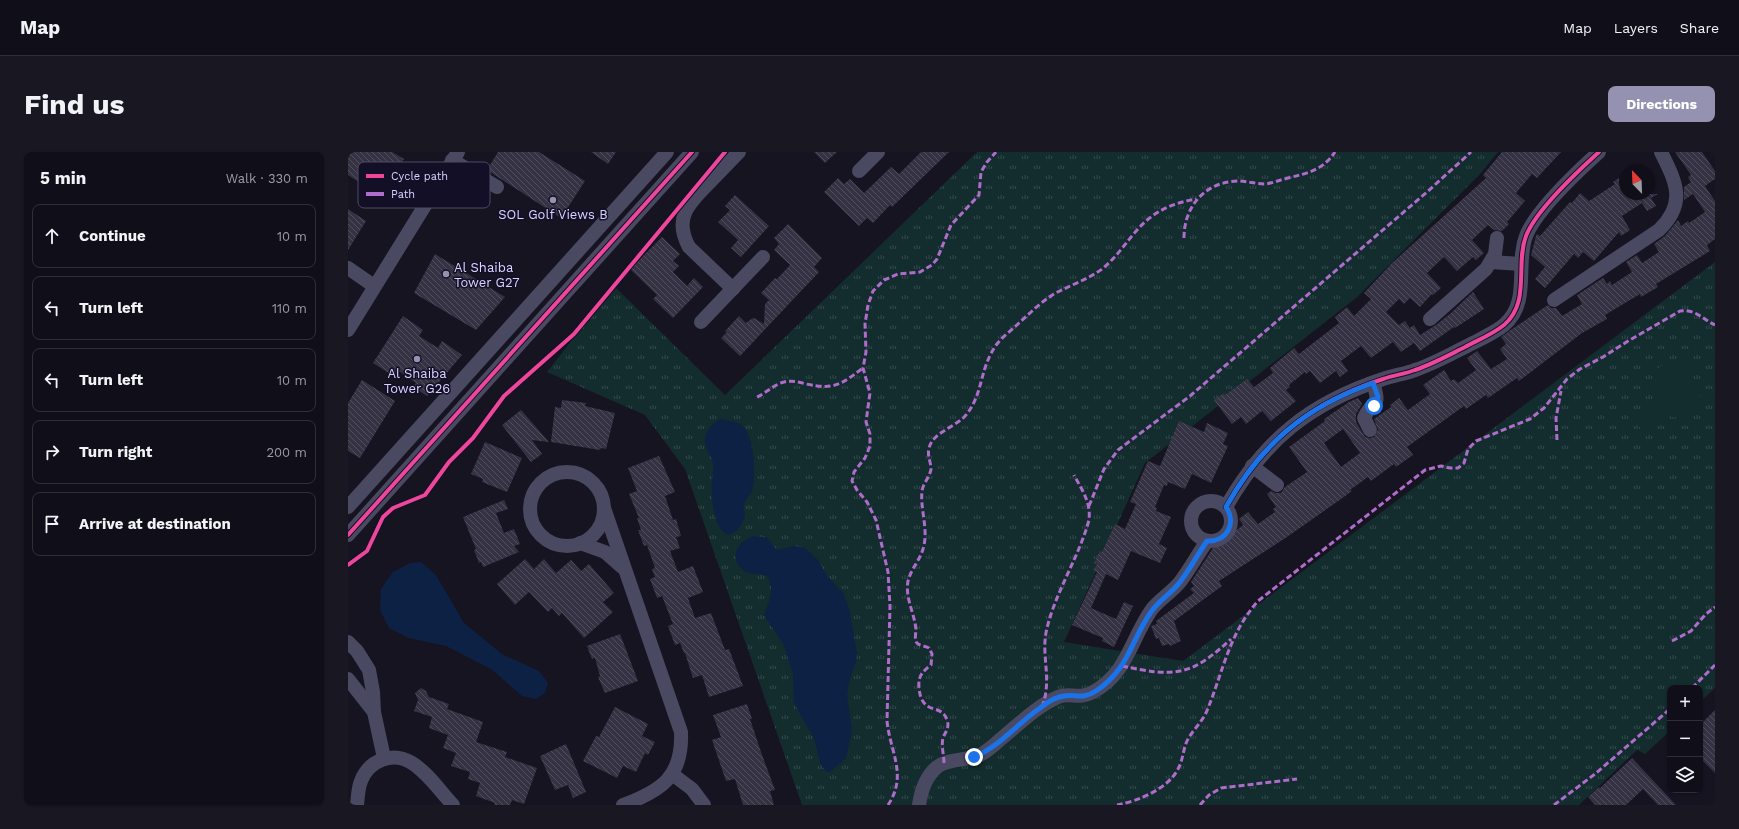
<!DOCTYPE html>
<meta charset="utf-8">
<style>
body{margin:0;font-family:"Work Sans",sans-serif;background:#191822;color:#f1f3f6}
.controls{position:absolute;right:12px;bottom:12px;display:grid;overflow:hidden;border-radius:8px;box-shadow:0 1px 3px #0004}
.controls button{width:36px;height:36px;display:grid;place-items:center;padding:0;border:0;border-bottom:1px solid #302f38;background:#100f19;color:#f1f3f6;font:20px sans-serif}
.compass{position:absolute;left:1271px;top:12px;width:36px;height:36px;border-radius:50%;background:#100f19;box-shadow:0 1px 3px #0004;rotate:337deg}
.stop{position:absolute;width:12px;height:12px;margin:-9px;border:3px solid #1a73e8;border-radius:50%;background:#fff}
.stop.end{background:#1a73e8;border-color:#fff;box-shadow:0 1px 4px #0008}
.list{margin:0;padding:0;list-style:none}
h2{display:flex;justify-content:space-between;align-items:center;height:52px;margin:0;padding:0 16px;font-size:17px}
h2 small{font-size:13px;font-weight:400;color:#9c9ca2}
.list li{display:grid;grid-template-columns:26px 1fr auto;gap:12px;align-items:center;box-sizing:border-box;height:64px;margin:0 8px 8px;padding:0 8px;border:1px solid #302f38;border-radius:8px}
.list b{display:block;font-size:15px;white-space:nowrap}
.list em{font-size:13px;font-style:normal;color:#9c9ca2}
.icon{flex:none;width:22px;height:22px;fill:none;stroke:currentColor;stroke-width:2;stroke-linecap:round;stroke-linejoin:round}
.map{position:relative;flex:none;width:1367px;height:653px;overflow:hidden;border-radius:8px}
header{display:flex;align-items:center;gap:24px;box-sizing:border-box;height:56px;padding:0 20px;background:#100f19;border-bottom:1px solid #302f38}
header strong{font-size:19px}
nav{display:flex;gap:22px;margin-inline-start:auto;font-size:14px}
.intro{display:flex;align-items:center;justify-content:space-between;box-sizing:border-box;height:96px;padding:0 24px}
h1{margin:0;font-size:28px}
.button{padding:10px 18px;border-radius:8px;background:#9591b1;color:#fff;font-size:14px;font-weight:700}
main{display:flex;gap:24px;padding:0 24px}
aside{flex:1;background:#100f19;border-radius:8px;box-shadow:0 1px 3px #0004}
.map>svg:first-child{display:block}
</style>
<header>
<strong>Map</strong>
<nav><a>Map</a><a>Layers</a><a>Share</a></nav>
</header>
<div class="intro"><h1>Find us</h1><a class="button">Directions</a></div>
<main>
<aside>
<h2>5 min<small>Walk · 330 m</small></h2>
<ul class="list">
<li><svg class="icon" aria-label="ahead" viewBox="0 0 24 24"><path d="M12 20V5M6 11l6-6 6 6"/></svg><div><b>Continue</b></div><em>10 m</em></li>
<li><svg class="icon" aria-label="left" viewBox="0 0 24 24"><path d="M17 20v-9H6M10 6l-5 5 5 5"/></svg><div><b>Turn left</b></div><em>110 m</em></li>
<li><svg class="icon" aria-label="left" viewBox="0 0 24 24"><path d="M17 20v-9H6M10 6l-5 5 5 5"/></svg><div><b>Turn left</b></div><em>10 m</em></li>
<li><svg class="icon" aria-label="right" viewBox="0 0 24 24"><path d="M7 20v-9h11M14 6l5 5-5 5"/></svg><div><b>Turn right</b></div><em>200 m</em></li>
<li><svg class="icon" aria-label="arrive" viewBox="0 0 24 24"><path d="M6 21V4h12l-3 4 3 4H6"/></svg><div><b>Arrive at destination</b></div></li>
</ul>
</aside>
<div class="map">
<svg width="1367" height="653" viewBox="0 0 1367 653">
<defs>
<pattern id="grass-tufts" width="24" height="20" patternUnits="userSpaceOnUse"><rect width="24" height="20" fill="#132c2d"/><path d="M3 7l-1-3M5 7V3M7 7l1-3M15 17l-1-3M17 17v-4M19 17l1-3" fill="none" stroke="#354a4c"/></pattern>
<pattern id="building-back-hatch" width="6" height="6" patternUnits="userSpaceOnUse"><rect width="6" height="6" fill="#343243"/><path d="M-1 5l2 2M0 0l6 6M5-1l2 2" fill="none" stroke="#514f5f"/></pattern>
</defs>
<rect width="100%" height="100%" fill="#161421"/>
<polygon fill="url(#grass-tufts)" points="629,0 1150,0 1132,22 1008,146 797,311 716,490 835,509 1367,110 1367,536 1352,550 1352,536 1322,536 1322,579 1297,602 1289,598 1231,653 454,653 337,317 297,263 199,220 266,134 377,243"/>
<path fill="#132c2d" d="M1337 211 1344 215 1343 232 1352 245 1353 253C1344 262 1333 268 1321 264L1299 275H1291L1288 268C1292 258 1301 253 1307 244 1315 233 1298 214 1321 212 1326 211 1331 212 1337 211Z"/>
<g fill="#0d2144">
<path d="M374 267C380 269 387 269 392 272 407 281 408 324 404 339 402 344 398 346 396 352 394 357 397 359 397 363 396 371 388 382 380 383 365 377 363 344 364 329 364 323 367 317 365 311 363 303 356 295 357 287 358 278 365 270 374 267Z"/>
<path d="M408 384 419 386 429 398 446 394 457 396 469 407 479 424 495 441 501 456 509 502 508 509 502 526 499 543 504 579 498 606 483 619 479 620 473 613 466 586 451 560 446 550 445 522 436 493 416 463C421 447 426 444 421 426 413 419 404 425 395 418 379 405 392 386 408 384Z"/>
<polygon points="73,410 88,423 116,471 154,502 191,519 200,531 197,541 188,547 174,544 143,517 98,494 61,486 41,476 32,458 33,437 45,420 62,411"/>
</g>
<g fill="url(#building-back-hatch)" fill-rule="evenodd">
<polygon points="0,0 44,0 56,7 33,44 0,23"/>
<polygon points="150,0 191,0 237,29 213,66 139,18"/>
<polygon points="243,0 268,0 260,12"/>
<polygon points="466,0 489,0 477,11"/>
<polygon points="573,0 601,0 544,55 542,53 525,71 519,66 511,74 476,40 490,26 496,32 502,27 516,41 543,15 551,22"/>
<polygon points="1154,0 1213,0 1189,26 1184,22 1168,41 1177,49 1159,70 1161,72 1154,79 1146,78 1140,73 1124,88 1136,101 1128,108 1125,105 1109,119 1096,105 1079,121 1093,136 1085,143 1084,142 1072,155 1062,146 1056,152 1051,147 1038,160 1051,173 1057,169 1062,176 1066,173 1072,183 1088,173 1103,161 1125,140 1136,157 1107,176 1106,175 1072,199 1066,191 1053,200 1045,190 1023,206 1013,194 993,209 1000,219 992,225 988,219 972,231 962,219 958,222 957,220 941,233 942,235 938,238 948,249 923,269 914,259 898,272 893,265 884,272 866,248 876,241 877,243 899,227 906,235 925,221 922,216 946,196 951,202 991,171 987,165 999,155 1006,164 1023,147 1016,141 1044,111 1138,26 1135,23"/>
<path d="M1327 0H1354L1367 19V27L1357 34 1367 49V87L1359 93 1362 99 1308 132 1310 135 1293 145 1292 142 1257 163 1259 167 1234 181 1171 229 1169 226 1140 246 1138 243 1118 257 1116 254 1059 295 1065 303 1048 315 1046 312 1023 329 1020 325 1002 338 1004 339 993 347 939 385 871 429 874 434 826 469 833 489 822 494 821 492 814 494 811 486 808 487 803 474 809 472 808 469 846 441 842 437 846 434 843 430 865 396 895 373 891 367 900 360 910 372 927 360 925 357 928 355 919 342 923 339 928 341H933L937 335 959 320 941 295 977 269 976 267 1001 250 1010 246 1014 252 1008 262V270L1017 285 1022 286 1026 285 1030 278 1026 267 1043 255 1042 253 1051 246 1060 258 1082 242 1075 233 1096 218 1103 229 1106 227 1110 231 1128 218 1119 206 1129 199 1143 217 1159 207 1152 197 1158 192 1153 185 1164 177 1200 153 1203 156H1208L1214 164 1234 152 1229 143 1255 126 1259 132 1262 129 1264 133 1284 120 1278 110 1289 103 1294 111 1311 100 1306 92 1317 84 1330 68 1333 74 1340 69 1341 71 1357 60 1345 42 1336 48V35L1343 30 1340 25 1343 23ZM995 277 1012 301 993 315 976 291Z"/>
<polygon points="1277,22 1277,42 1310,42 1303,46 1308,54 1299,59 1294,51 1274,64 1282,78 1273,84 1271,80 1246,109 1235,100 1230,106 1226,102 1197,136 1187,127 1197,115 1183,103 1188,84 1189,82 1192,84 1222,50 1224,51 1232,41 1241,49 1267,32 1265,30"/>
<polygon points="387,43 421,74 393,105 383,96 390,88 370,70 382,58 377,54"/>
<polygon points="0,57 18,69 0,98"/>
<polygon points="440,72 474,106 466,115 471,120 392,204 373,186 379,180 377,179 391,164 398,171 403,167 406,166 416,172 417,152 421,148 413,141 427,126 429,127 442,113 426,98 431,92 426,86"/>
<polygon points="314,85 332,102 325,109 331,114 325,120 339,134 346,126 355,135 325,166 305,147 309,143 282,117"/>
<polygon points="87,102 157,145 128,178 66,141"/>
<polygon points="55,164 75,178 71,184 90,196 94,189 114,203 79,244 65,235 68,231 51,219 47,225 25,211"/>
<polygon points="14,228 47,249 12,306 0,299 0,251"/>
<polygon points="214,248 238,251 237,254 267,261 258,297 253,296 252,298 203,290 207,255 213,256"/>
<polygon points="173,258 201,290 184,288 194,302 183,310 154,273"/>
<polygon points="831,269 856,280 859,271 880,281 875,292 880,294 863,331 844,322 837,337 820,330 819,334 816,333 807,355 809,356 808,359 823,365 811,392 819,396 812,411 783,399 770,428 758,422 743,456 768,467 776,450 785,454 766,495 754,489 755,486 724,473 749,420 745,419 749,412 746,411 752,399 754,400 767,372 777,377 788,352 782,350 800,309 812,314"/>
<polygon points="137,290 174,306 159,340 134,330 135,327 123,322"/>
<polygon points="311,304 327,340 317,344 325,368 328,367 333,384 328,385 332,396 322,399 330,420 345,414 355,440 340,446 347,466 363,461 377,498 381,497 395,534 361,545 354,523 345,526 337,501 336,501 332,491 327,493 320,474 325,472 314,444 309,446 302,427 307,425 304,417 307,416 299,393 296,394 290,378 293,378 289,366 291,366 281,342 289,339 280,316"/>
<polygon points="156,348 160,357 148,361 156,381 166,377 172,392 166,394 171,400 135,415 133,410 131,411 126,398 128,397 115,365"/>
<polygon points="177,407 186,417 196,407 208,421 223,408 233,419 241,412 266,441 255,450 265,460 236,486 214,461 211,464 204,456 200,460 181,440 167,453 149,432"/>
<polygon points="272,482 290,529 257,541 250,525 252,524 247,506 244,507 239,494"/>
<polygon points="73,536 78,539 81,545 101,552 99,557 135,570 128,590 159,600 157,605 189,616 176,652 164,648 162,653 146,653 147,651 128,644 132,631 120,627 122,620 103,614 108,601 95,596 100,583 81,576 84,565 66,559 70,548 67,541"/>
<polygon points="399,552 404,567 402,567 413,600 427,638 422,639 426,653 395,653 387,627 378,629 364,588 373,585 365,563"/>
<polygon points="267,555 300,572 294,584 307,590 300,603 297,601 288,620 275,614 269,626 235,609 248,584 251,585"/>
<polygon points="1367,558 1367,621 1352,606 1352,573"/>
<polygon points="218,592 238,640 225,646 220,633 207,638 192,604"/>
<polygon points="1284,606 1328,653 1310,653 1295,637 1278,653 1247,653 1240,645 1251,635 1252,636"/>
</g>
<g fill="none" stroke-linecap="round" stroke-linejoin="round">
<g stroke="#4a4962" stroke-width="14">
<polyline points="104,8 149,35"/>
<polyline points="511,19 530,0"/>
<polyline points="1143,110 1173,112"/>
<polyline points="0,116 26,134"/>
<path d="M385 137 341 95C325 66 341 51 361 31 371 21 381 10 391 0"/>
<path d="M1206 148 1311 78C1339 51 1328 30 1313 0"/>
<polyline points="1082,167 1138,117 1147,102 1149,86"/>
<polyline points="353,170 415,105"/>
<polyline points="0,178 110,0"/>
<path d="M1022 278 1016 266C1024 247 1034 258 1025 231"/>
<polyline points="904,314 929,333"/>
<circle cx="219" cy="357" r="37"/>
<circle cx="863" cy="369" r="20"/>
<polyline points="0,355 319,0"/>
<path d="M878 355C916 288 962 251 1035 227 1046 223 1057 222 1067 218 1085 212 1101 203 1117 195 1130 188 1145 182 1156 173 1183 150 1167 113 1178 84 1188 58 1230 19 1251 0"/>
<path d="M256 356 333 580C335 625 313 639 275 653"/>
<polyline points="0,383 344,0"/>
<polyline points="232,391 257,400 274,415"/>
<polyline points="0,490 9,499 21,518 25,540 26,560 36,606"/>
<polyline points="0,527 26,560"/>
<polyline points="324,622 344,637 356,653"/>
<path d="M9 653C10 645 10 636 13 629 21 608 45 599 64 611 80 621 92 639 105 653"/>
<path d="M571 653C573 639 577 625 589 615 601 606 618 609 632 603 640 599 647 592 654 586 671 572 689 554 710 545 722 540 731 548 745 540 780 521 783 486 804 457 812 447 824 440 832 430 842 417 850 402 859 389"/>
</g>
<g stroke="#b06ccc" stroke-width="3" stroke-dasharray="6 3" stroke-linecap="butt">
<path d="M836 86C836 54 857 30 890 29 899 29 908 32 917 32 925 31 932 28 940 26 960 21 975 18 987 0"/>
<path d="M409 245C418 241 427 232 436 230 444 228 451 230 458 232 487 238 492 233 515 216"/>
<polyline points="1209,288 1208,266 1213,239"/>
<polyline points="741,354 756,317 770,298 842,244 1079,40 1123,0"/>
<polyline points="1324,489 1343,479 1358,462 1367,455"/>
<path d="M774 514C827 525 842 525 883 487"/>
<polyline points="1344,536 1367,513"/>
<path d="M694 555C705 526 692 504 699 476 708 439 731 405 741 368 743 350 734 338 726 323"/>
<path d="M596 611C596 604 593 593 595 586 597 580 602 576 599 568 593 550 574 565 571 536 570 524 574 520 583 513L584 502 581 496C577 494 572 494 569 491 566 488 568 481 568 477 566 460 557 446 560 429 563 417 572 408 575 397 581 378 572 358 574 339 575 331 582 325 583 317 583 310 579 304 581 296 585 280 608 275 618 263 636 241 631 216 649 192 655 184 664 178 671 171 682 161 693 150 706 142 722 133 739 128 754 117 769 105 778 90 790 77 806 59 825 51 848 47"/>
<path d="M540 653C560 623 542 600 539 569L542 454 540 420 528 368 519 350 509 338 504 329 506 320 517 306 522 294V282L518 270 522 241 515 216 518 200 517 172 520 153 525 139 536 128 550 122 572 120 584 113 589 107 603 73 631 43 633 20 639 10 648 0"/>
<path d="M769 653C790 649 820 637 830 617 835 608 835 598 839 589 844 579 853 571 858 561 875 521 880 483 910 449L1077 318 1093 314 1102 316H1110L1116 311 1120 297 1128 289 1182 267 1196 256 1219 227 1232 217 1255 205 1280 189 1332 159C1348 157 1354 167 1367 173"/>
<polyline points="852,653 861,643 873,636 949,627"/>
<polyline points="1206,653 1247,622 1322,557"/>
</g>
<g stroke="#130f26" stroke-width="6">
<g id="cycleway">
<path d="M878 355C916 288 962 251 1035 227 1046 223 1057 222 1067 218 1085 212 1101 203 1117 195 1130 188 1145 182 1156 173 1183 150 1167 113 1178 84 1188 58 1230 19 1251 0"/>
<polyline points="0,383 344,0"/>
<polyline points="0,413 19,399 35,365 45,356 77,343 101,310 125,286 156,244 226,182 377,0"/>
</g>
</g>
<use href="#cycleway" stroke="#ed469a" stroke-width="4"/>
</g>
<g fill="none" stroke-linecap="round" stroke-linejoin="round">
<path stroke="#1a73e8" stroke-width="5" d="M626 605C651 595 670 571 692 556 698 551 707 545 716 544 729 542 734 548 748 539 781 517 782 490 803 460 811 448 824 441 832 430 842 417 850 402 859 389 879 390 889 371 878 355 913 292 957 255 1025 231L1030 245 1026 254"/>
</g>
<g fill="#9591b1" stroke="#130f26" stroke-width="1.5">
<circle cx="205" cy="48" r="4"/>
<circle cx="98" cy="122" r="4"/>
<circle cx="69" cy="207" r="4"/>
</g>
<g text-anchor="middle" stroke-width="3" stroke-linejoin="round" paint-order="stroke">
<g font-size="13" fill="#d9d4ff" stroke="#130f26">
<text x="205" y="67">SOL Golf Views B</text>
<text x="106" y="120" text-anchor="start">Al Shaiba<tspan x="106" dy="15">Tower G27</tspan></text>
<text x="69" y="226">Al Shaiba<tspan x="69" dy="15">Tower G26</tspan></text>
</g>
</g>
<rect x="10" y="10" width="132" height="46" rx="6" fill="#130f26" stroke="#4e4a67" stroke-width="1"/>
<rect x="18" y="22" width="18" height="4" fill="#ed469a"/>
<rect x="18" y="40" width="18" height="4" fill="#b06ccc"/>
<g font-size="11" fill="#d9d4ff">
<text x="43" y="28">Cycle path</text>
<text x="43" y="46">Path</text>
</g>
</svg>
<div class="controls">
<button>+</button>
<button>−</button>
<button><svg class="icon" aria-label="layers" viewBox="0 0 24 24"><path d="M12 4l9 5-9 5-9-5zM3 14l9 5 9-5"/></svg></button>
</div>
<svg class="compass" viewBox="-18 -18 36 36"><path d="M0-13l5 13h-10z" fill="#e53935"/><path d="M0 13l5-13h-10z" fill="#9c9ca2"/></svg>
<div class="stop" style="left:1026px;top:254px"></div>
<div class="stop end" style="left:626px;top:605px"></div>
</div>
</main>
